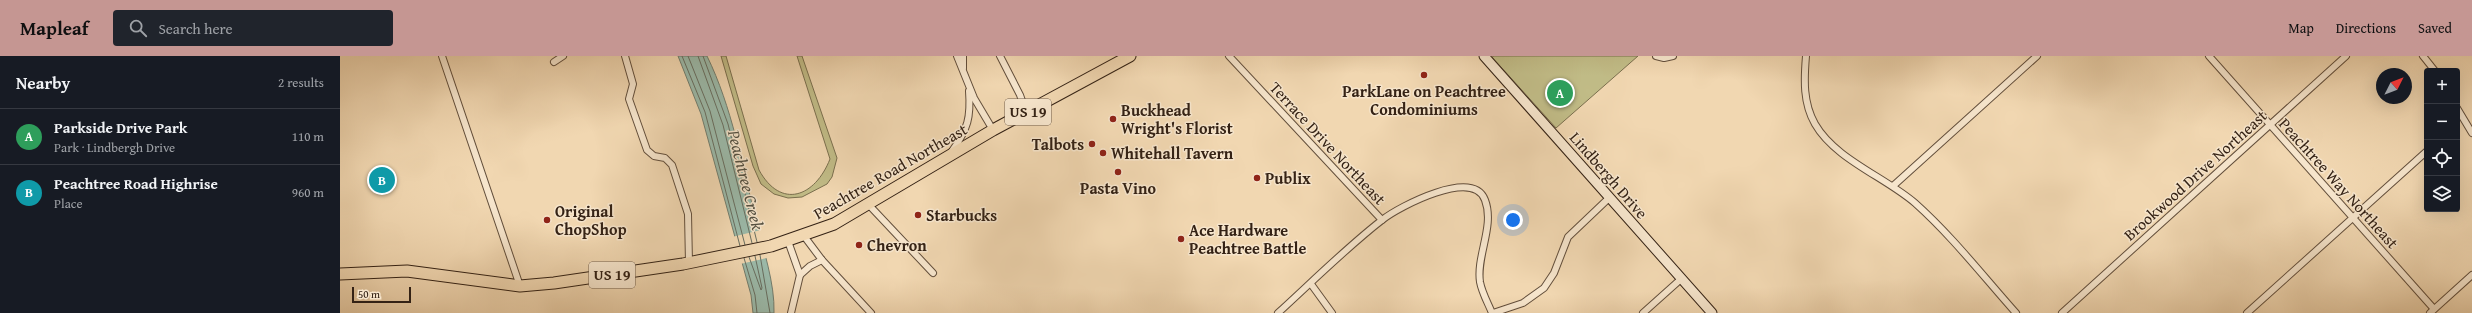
<!DOCTYPE html>
<meta charset="utf-8">
<style>
body{margin:0;font-family:"Gentium Book Plus",serif;background:#20242c;color:#f1f3f6}
.controls{position:absolute;right:12px;top:12px;display:grid;overflow:hidden;border-radius:4px;box-shadow:0 4px 16px #0002}
.controls button{width:36px;height:36px;display:grid;place-items:center;padding:0;border:0;border-bottom:1px solid #363941;background:#171b24;color:#f1f3f6;font:20px sans-serif}
.compass{position:absolute;left:2036px;top:12px;width:36px;height:36px;border-radius:50%;background:#171b24;box-shadow:0 4px 16px #0002;rotate:48deg}
.scale{position:absolute;left:12px;bottom:10px;width:59px;box-sizing:border-box;padding-left:4px;border:2px solid #342215;border-top:0;font-size:11px;line-height:14px;white-space:nowrap;color:#342215;-webkit-text-stroke:3px #f6e5cc;paint-order:stroke}
.you{position:absolute;left:1173px;top:164px;width:14px;height:14px;margin:-10px;border:3px solid #fff;border-radius:50%;background:#1a73e8;box-shadow:0 0 0 6px #1a73e833}
.badge{display:grid;place-items:center;width:26px;height:26px;border-radius:50%;background:#c59692;color:#fff;font-size:13px;font-weight:700}
.pin{position:absolute;translate:-50% -50%;border:2px solid #fff;box-shadow:0 1px 4px #0006}
.list{margin:0;padding:0;list-style:none}
h2{display:flex;justify-content:space-between;align-items:center;height:52px;margin:0;padding:0 16px;font-size:17px}
h2 small{font-size:13px;font-weight:400;color:#9ea1a6}
.list li{display:grid;grid-template-columns:26px 1fr auto;gap:12px;align-items:center;box-sizing:border-box;height:56px;padding:0 16px;border-top:1px solid #363941}
.list b{display:block;font-size:15px;white-space:nowrap}
.list p{margin:0;font-size:13px;white-space:nowrap;color:#9ea1a6}
.list em{font-size:13px;font-style:normal;color:#9ea1a6}
.icon{flex:none;width:22px;height:22px;fill:none;stroke:currentColor;stroke-width:2;stroke-linecap:round;stroke-linejoin:round}
.map{position:relative;flex:none;width:2132px;height:257px;overflow:hidden}
header{display:flex;align-items:center;gap:24px;box-sizing:border-box;height:56px;padding:0 20px;background:#c59692;color:#111}
header strong{font-size:19px}
nav{display:flex;gap:22px;margin-inline-start:auto;font-size:14px}
.search{width:280px;height:36px;background:#20242c;display:flex;align-items:center;gap:10px;box-sizing:border-box;padding:0 14px;border-radius:4px;color:#9ea1a6;font-size:15px}
main{display:flex}
aside{flex:1;background:#171b24}
.map>svg:first-child{display:block}
</style>
<header>
<strong>Mapleaf</strong>
<div class="search"><svg class="icon" aria-label="search" viewBox="0 0 24 24"><circle cx="10" cy="10" r="6"/><path d="M15 15l6 6"/></svg>Search here</div>
<nav><a>Map</a><a>Directions</a><a>Saved</a></nav>
</header>
<main>
<aside>
<h2>Nearby<small>2 results</small></h2>
<ul class="list">
<li><span class="badge" style="background:#2e9e5b">A</span><div><b>Parkside Drive Park</b><p>Park · Lindbergh Drive</p></div><em>110 m</em></li>
<li><span class="badge" style="background:#0f9aa8">B</span><div><b>Peachtree Road Highrise</b><p>Place</p></div><em>960 m</em></li>
</ul>
</aside>
<div class="map">
<svg width="2132" height="257" viewBox="0 0 2132 257">
<rect width="100%" height="100%" fill="#f1d7b1"/>
<filter id="stains"><feTurbulence type="fractalNoise" baseFrequency=".005" numOctaves="4"/><feColorMatrix values="0 0 0 0 .2 0 0 0 0 .09 0 0 0 0 .02 0 0 0 .5 -.17"/></filter>
<radialGradient id="worn" r=".72"><stop offset=".6" stop-color="#630" stop-opacity="0"/><stop offset="1" stop-color="#630" stop-opacity=".3"/></radialGradient>
<g fill="#c1bc87" stroke="#7a6f4e">
<path d="M381 0H386L419 114C441 154 475 141 490 103L457 0H462L497 102 492 121 487 128 462 141 448 142 434 138 421 128 413 110Z"/>
<polygon points="1154,0 1298,0 1216,72 1152,1"/>
</g>
<path fill="#9bbaaa" stroke="#727d6e" d="M338 0H367C392 51 402 109 416 164 423 193 435 227 434 257H413L411 239 361 58Z"/>
<polygon fill="#f1d7b1" points="421,174 427,202 400,208 392,181"/>
<g fill="none" stroke-linecap="round" stroke-linejoin="round">
<g stroke="#686e60" stroke-width="1">
<polyline points="342,0 365,56 400,190"/>
<polyline points="348,0 370,55 405,189"/>
<polyline points="358,0 383,69 412,187"/>
<polyline points="363,0 388,68 417,186"/>
<polyline points="420,199 430,257"/>
<polyline points="409,201 421,234 422,232 415,200"/>
<polyline points="404,202 415,239 417,257"/>
</g>
<g stroke="#634f3c" stroke-width="8">
<g id="street">
<polyline points="102,0 180,230"/>
<polyline points="285,0 293,28 289,43 307,94 314,100 325,102 332,109 348,158 349,207"/>
<polyline points="617,0 634,42 653,74"/>
<polyline points="660,0 680,39 686,56"/>
<polyline points="889,0 1042,164"/>
<polyline points="1316,0 1324,2 1333,0"/>
<path d="M1466 0C1464 24 1463 47 1475 68 1495 103 1545 121 1575 147 1612 180 1643 220 1676 257"/>
<polyline points="1869,0 2094,253"/>
<polyline points="2083,0 2095,15"/>
<polyline points="214,6 223,0"/>
<polyline points="623,12 623,0"/>
<polyline points="2117,52 2132,77"/>
<path d="M612 95C628 73 631 61 629 35"/>
<polyline points="1553,130 1697,0"/>
<polyline points="528,148 593,217"/>
<polyline points="464,180 482,204 531,257"/>
<polyline points="448,185 460,219 451,257"/>
<polyline points="460,219 470,210 482,204"/>
<polyline points="971,228 992,257"/>
<path d="M938 257C972 226 1006 192 1042 164 1060 150 1133 112 1145 144 1155 170 1136 200 1140 226 1142 237 1148 247 1152 257"/>
<polyline points="1153,257 1183,247 1204,232 1214,217 1228,181 1269,142"/>
<polyline points="1303,257 1341,223"/>
<polyline points="1722,257 2006,0"/>
<polyline points="1907,257 2087,95"/>
<polyline points="2090,257 2132,219"/>
</g>
</g>
<g stroke="#342215" stroke-width="11">
<polyline id="secondary" points="1144,0 1372,257"/>
</g>
<g stroke="#342215" stroke-width="13">
<polyline id="highway" points="0,218 67,215 180,230 214,227 343,208 431,190 494,168 653,74 790,0"/>
</g>
<use href="#street" stroke="#f6e5cc" stroke-width="6"/>
<use href="#secondary" stroke="#f6e5cc" stroke-width="9"/>
<use href="#highway" stroke="#f1d7b1" stroke-width="11"/>
</g>
<g fill="#8f2418" stroke="#f6e5cc" stroke-width="1.5">
<circle cx="1084" cy="19" r="4"/>
<circle cx="773" cy="63" r="4"/>
<circle cx="752" cy="88" r="4"/>
<circle cx="763" cy="97" r="4"/>
<circle cx="778" cy="116" r="4"/>
<circle cx="917" cy="122" r="4"/>
<circle cx="578" cy="159" r="4"/>
<circle cx="207" cy="164" r="4"/>
<circle cx="841" cy="183" r="4"/>
<circle cx="519" cy="189" r="4"/>
</g>
<g text-anchor="middle" stroke-width="3" stroke-linejoin="round" paint-order="stroke">
<g fill="#f6e5cc" stroke="#6e5c4c" stroke-width="1">
<rect x="665" y="43" width="46" height="26" rx="3"/>
<rect x="249" y="206" width="46" height="26" rx="3"/>
</g>
<g font-size="15" font-weight="bold" fill="#342215">
<text x="688" y="61">US 19</text>
<text x="272" y="224">US 19</text>
</g>
<g font-size="16" font-weight="bold" fill="#342215" stroke="#f6e5cc" text-anchor="start">
<text x="1084" y="41" text-anchor="middle">ParkLane on Peachtree<tspan x="1084" dy="18">Condominiums</tspan></text>
<text x="781" y="60">Buckhead<tspan x="781" dy="18">Wright's Florist</tspan></text>
<text x="744" y="94" text-anchor="end">Talbots</text>
<text x="771" y="103">Whitehall Tavern</text>
<text x="925" y="128">Publix</text>
<text x="778" y="138" text-anchor="middle">Pasta Vino</text>
<text x="215" y="161">Original<tspan x="215" dy="18">ChopShop</tspan></text>
<text x="586" y="165">Starbucks</text>
<text x="849" y="180">Ace Hardware<tspan x="849" dy="18">Peachtree Battle</tspan></text>
<text x="527" y="195">Chevron</text>
</g>
<g font-size="16" fill="#342215" stroke="#f6e5cc">
<text transform="translate(988 87) rotate(47)" y="6">Terrace Drive Northeast</text>
<text transform="translate(550 115) rotate(-30)" y="6">Peachtree Road Northeast</text>
<text transform="translate(1269 119) rotate(49)" y="6">Lindbergh Drive</text>
<text transform="translate(1855 119) rotate(-42)" y="6">Brookwood Drive Northeast</text>
<text transform="translate(1999 127) rotate(48)" y="6">Peachtree Way Northeast</text>
</g>
<g font-size="17" font-style="italic" fill="#535042" stroke="#f6e5cc">
<text transform="translate(406 124) rotate(76)" y="6">Peachtree Creek</text>
</g>
</g>
<rect width="100%" height="100%" filter="url(#stains)"/>
<rect width="100%" height="100%" fill="url(#worn)"/>
</svg>
<div class="controls">
<button>+</button>
<button>−</button>
<button><svg class="icon" aria-label="locate" viewBox="0 0 24 24"><circle cx="12" cy="12" r="6"/><path d="M12 2v4M12 18v4M2 12h4M18 12h4"/></svg></button>
<button><svg class="icon" aria-label="layers" viewBox="0 0 24 24"><path d="M12 4l9 5-9 5-9-5zM3 14l9 5 9-5"/></svg></button>
</div>
<svg class="compass" viewBox="-18 -18 36 36"><path d="M0-13l5 13h-10z" fill="#e53935"/><path d="M0 13l5-13h-10z" fill="#9ea1a6"/></svg>
<div class="scale">50 m</div>
<div class="you"></div>
<div class="pin badge" style="left:1220px;top:37px;background:#2e9e5b">A</div>
<div class="pin badge" style="left:42px;top:124px;background:#0f9aa8">B</div>
</div>
</main>
